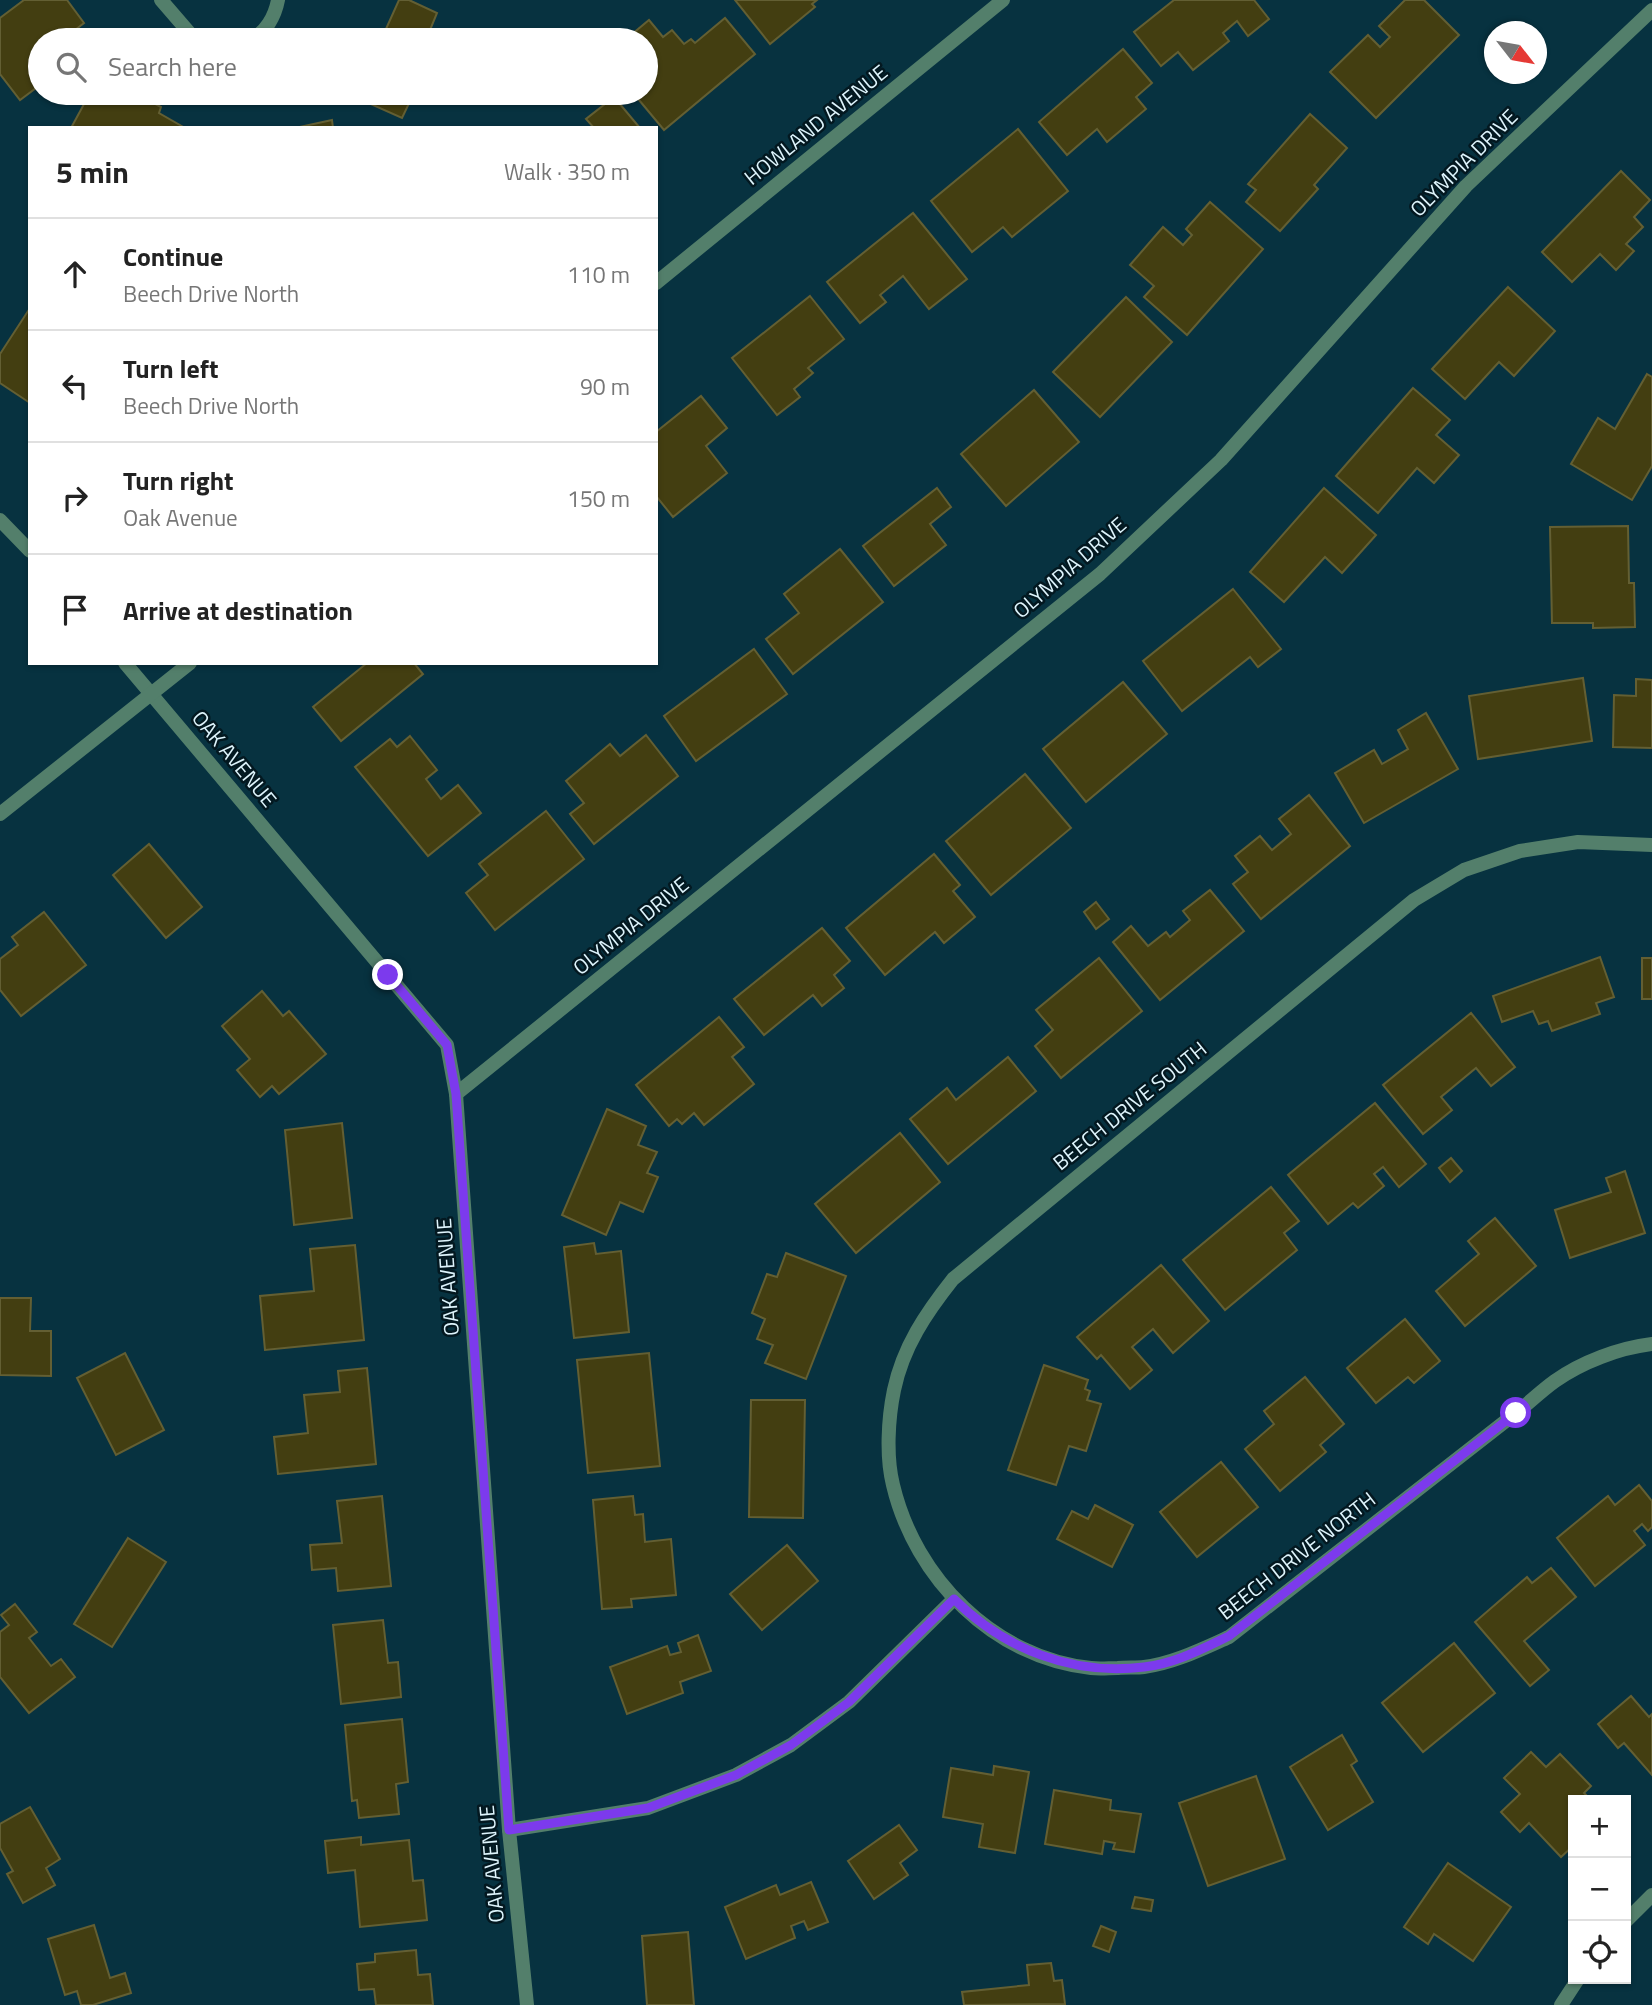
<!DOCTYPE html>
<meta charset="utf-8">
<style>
body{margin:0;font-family:"Titillium Web",sans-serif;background:#f6f6f6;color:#222}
.controls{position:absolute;right:21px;bottom:21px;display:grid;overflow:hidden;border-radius:0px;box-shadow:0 2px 5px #0004}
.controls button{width:63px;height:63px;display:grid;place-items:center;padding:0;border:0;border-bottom:2px solid #e0e0e0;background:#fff;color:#222;font:35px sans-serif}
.compass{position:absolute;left:1484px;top:21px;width:63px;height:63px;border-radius:50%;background:#fff;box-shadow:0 2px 5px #0004;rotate:121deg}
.stop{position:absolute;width:21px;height:21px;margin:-16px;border:5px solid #7c3aed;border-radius:50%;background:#fff}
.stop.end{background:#7c3aed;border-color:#fff;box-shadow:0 2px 7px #0008}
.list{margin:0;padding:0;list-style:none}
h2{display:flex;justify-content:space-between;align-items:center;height:91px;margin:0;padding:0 28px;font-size:30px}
h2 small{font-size:23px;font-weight:400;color:#767676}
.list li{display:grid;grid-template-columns:46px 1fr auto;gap:21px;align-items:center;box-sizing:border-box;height:112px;padding:0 28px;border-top:2px solid #e0e0e0}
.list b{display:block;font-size:26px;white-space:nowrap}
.list p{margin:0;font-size:23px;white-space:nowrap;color:#767676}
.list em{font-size:23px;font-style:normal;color:#767676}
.icon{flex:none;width:38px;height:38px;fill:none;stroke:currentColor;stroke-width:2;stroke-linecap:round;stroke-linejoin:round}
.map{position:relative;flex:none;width:1652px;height:2005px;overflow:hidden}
.search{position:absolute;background:#fff;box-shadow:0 2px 5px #0004;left:28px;top:28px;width:630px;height:77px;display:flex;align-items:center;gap:18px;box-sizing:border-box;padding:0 24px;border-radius:38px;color:#767676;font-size:26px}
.panel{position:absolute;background:#fff;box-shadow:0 2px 5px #0004;left:28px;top:126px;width:630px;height:539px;border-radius:0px}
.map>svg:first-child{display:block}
</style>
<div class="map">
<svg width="1652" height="2005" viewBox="0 0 1652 2005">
<rect width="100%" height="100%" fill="#073240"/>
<g fill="#433e11" stroke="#635f33" stroke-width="2">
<polygon points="24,0 67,0 84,23 62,40 40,40 40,57 38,59 40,62 40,85 20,100 0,74 0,18"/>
<polygon points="399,0 409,0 437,13 430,30 451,40 381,40"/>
<polygon points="735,0 817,0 812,4 815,7 770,44"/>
<polygon points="1174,0 1254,0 1269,19 1248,36 1237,21 1223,33 1229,41 1193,70 1178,52 1161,66 1134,32"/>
<polygon points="1405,0 1424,0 1459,35 1376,118 1330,72 1368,35 1380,47 1390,37 1379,26"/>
<polygon points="725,18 755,54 664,130 634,94 646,93 646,40 625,40 649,20 663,37 672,30 684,44 691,39 695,43"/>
<polygon points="1123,49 1152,83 1136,97 1146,109 1107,142 1097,129 1067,155 1039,122"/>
<polygon points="90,93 135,93 161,107 159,113 185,128 71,128"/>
<polygon points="357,93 414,93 402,118 355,97"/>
<polygon points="614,97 640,128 594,128 586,119"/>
<polygon points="1310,114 1347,148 1314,185 1318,189 1280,231 1246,202 1256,190 1248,184"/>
<polygon points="332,120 333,128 295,128"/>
<polygon points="1018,129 1068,191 1012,237 1003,227 972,252 931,201"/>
<polygon points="1621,171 1650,200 1634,217 1643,227 1626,244 1634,251 1616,270 1600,254 1572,282 1542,252"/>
<polygon points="1210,202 1263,249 1187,335 1144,297 1154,286 1130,265 1163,227 1183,245 1192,235 1186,229"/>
<polygon points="913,213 967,279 929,309 903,276 880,295 886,302 860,323 827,282"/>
<polygon points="1508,287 1555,331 1514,376 1499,362 1465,399 1432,369"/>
<polygon points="810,296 844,339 808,368 813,373 794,389 800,397 777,415 732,358"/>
<polygon points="1126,297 1172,342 1100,417 1053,372"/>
<polygon points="30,308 30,403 0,383 0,354"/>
<polygon points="1647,374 1652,377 1652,466 1632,500 1571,464 1598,418 1615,429"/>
<polygon points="1413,388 1450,420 1436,435 1459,455 1434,483 1417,468 1378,513 1336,476"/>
<polygon points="1034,390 1079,442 1006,506 961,454"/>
<polygon points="701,396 727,428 706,446 727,473 673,517 656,496 656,432"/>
<polygon points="937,488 951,507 930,524 946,545 894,586 863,546"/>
<polygon points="1324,488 1376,535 1342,573 1325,557 1284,602 1250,572"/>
<polygon points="1628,526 1629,583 1634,583 1635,627 1593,628 1593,623 1552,623 1550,527"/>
<polygon points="840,549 883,602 793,674 766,639 799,613 784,594"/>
<polygon points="1233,589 1281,649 1258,667 1250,657 1182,711 1143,661"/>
<polygon points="754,649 787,694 696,761 664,716"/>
<polygon points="367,663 414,663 423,674 341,741 313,707"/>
<polygon points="1583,678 1592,741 1478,759 1469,696"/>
<polygon points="1636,679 1652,680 1652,748 1613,747 1614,695 1636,696"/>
<polygon points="1123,682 1167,734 1086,802 1043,749"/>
<polygon points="1426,713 1458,769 1364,823 1335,773 1374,750 1382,764 1408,749 1398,730"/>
<polygon points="646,735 678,776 594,844 570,814 584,803 566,781 610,744 620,756"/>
<polygon points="410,736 437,770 426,779 441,799 458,785 481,813 428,856 355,767 390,739 397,747"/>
<polygon points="1025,774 1071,828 991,895 946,841"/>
<polygon points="1309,795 1350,846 1261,919 1233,884 1248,872 1235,856 1260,836 1272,850 1291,834 1279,819"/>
<polygon points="546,811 584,859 495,930 466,893 488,875 479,864"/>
<polygon points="149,844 202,907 166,938 113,875"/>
<polygon points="934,854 960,885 953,891 975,917 944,943 935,932 885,975 846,928"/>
<polygon points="1210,890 1244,931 1160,1000 1113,942 1131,926 1148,946 1166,932 1170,937 1190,920 1183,911"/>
<polygon points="1096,902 1109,919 1096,929 1084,912"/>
<polygon points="44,912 86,965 21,1016 0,990 0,959 18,945 12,937"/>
<polygon points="822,928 850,961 834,975 844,988 822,1006 813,995 764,1035 734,999"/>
<polygon points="1600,957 1614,997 1596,1003 1600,1014 1552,1031 1548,1021 1539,1024 1533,1011 1502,1022 1493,996"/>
<polygon points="1099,958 1142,1011 1061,1078 1035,1046 1053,1030 1036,1010"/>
<rect x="1642" y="958" width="10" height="41"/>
<polygon points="262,991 283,1016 289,1011 326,1054 279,1094 272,1086 260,1097 237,1070 250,1059 222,1026"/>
<polygon points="1471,1013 1515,1067 1491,1086 1476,1068 1441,1097 1452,1110 1423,1134 1383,1085"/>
<polygon points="719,1017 744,1047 732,1057 754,1084 704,1125 694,1113 682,1124 677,1119 669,1126 636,1085"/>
<polygon points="1008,1057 1036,1091 948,1164 910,1119 947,1088 956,1100"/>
<polygon points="1375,1103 1426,1164 1399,1187 1383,1167 1374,1174 1384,1186 1358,1208 1353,1203 1328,1224 1288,1175"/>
<polygon points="607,1109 646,1126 638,1145 657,1152 647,1173 658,1177 643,1212 620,1202 606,1235 562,1215"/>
<polygon points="342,1123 352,1218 294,1225 285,1130"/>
<polygon points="900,1133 940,1182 856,1253 815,1204"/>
<polygon points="1451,1158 1462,1171 1450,1182 1439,1168"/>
<polygon points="1625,1171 1645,1233 1570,1258 1555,1210 1611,1192 1606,1178"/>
<polygon points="1271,1187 1299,1221 1284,1233 1297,1250 1225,1310 1183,1260"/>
<polygon points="1495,1218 1536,1266 1465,1326 1436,1291 1479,1254 1468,1241"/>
<polygon points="594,1243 596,1254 621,1251 629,1332 574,1338 564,1247"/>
<polygon points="355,1245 364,1340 265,1350 260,1296 314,1291 310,1249"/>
<polygon points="786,1253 846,1276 806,1379 765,1363 773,1345 757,1339 765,1319 752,1313 767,1274 777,1277"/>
<polygon points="1161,1265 1209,1321 1173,1353 1153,1329 1132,1347 1152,1370 1130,1389 1101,1355 1097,1359 1077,1337"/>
<polygon points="0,1298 31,1298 30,1331 51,1331 51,1376 0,1375"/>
<polygon points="1405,1319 1440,1361 1414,1383 1408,1377 1376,1403 1347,1368"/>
<polygon points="125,1353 164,1430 116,1455 77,1378"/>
<polygon points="649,1353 660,1466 588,1473 577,1360"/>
<polygon points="1044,1365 1088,1380 1085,1389 1090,1391 1087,1400 1101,1404 1086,1451 1069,1446 1056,1485 1008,1470"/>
<polygon points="367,1368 376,1464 278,1474 274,1437 308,1433 304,1395 340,1392 338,1371"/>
<polygon points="1305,1377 1344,1424 1320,1445 1326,1452 1280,1491 1245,1449 1274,1424 1264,1411"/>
<polygon points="751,1400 805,1400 803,1518 749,1517"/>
<polygon points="1221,1462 1258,1507 1197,1557 1160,1512"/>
<polygon points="1639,1485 1652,1501 1652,1527 1648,1531 1642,1524 1634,1531 1645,1545 1595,1586 1557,1538 1608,1496 1615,1505"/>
<polygon points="382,1496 391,1586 338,1591 336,1568 312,1570 310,1545 342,1543 337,1501"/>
<polygon points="633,1496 635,1515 643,1514 645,1542 671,1539 676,1595 631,1599 632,1607 602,1609 593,1500"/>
<polygon points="1095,1505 1133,1525 1112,1567 1057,1539 1072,1511 1088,1519"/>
<polygon points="128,1538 166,1562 112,1647 74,1624"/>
<polygon points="787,1545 818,1581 762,1630 730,1594"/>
<polygon points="1551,1568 1576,1597 1524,1641 1549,1670 1530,1686 1475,1622 1527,1577 1532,1583"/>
<polygon points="15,1604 37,1632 29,1638 51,1666 61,1659 75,1677 29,1713 0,1677 0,1632 9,1625 1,1615"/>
<polygon points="383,1620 388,1663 398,1662 401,1697 341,1704 333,1625"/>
<polygon points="698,1635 711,1671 680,1682 683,1693 627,1714 610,1667 667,1646 670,1655 681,1652 678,1643"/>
<polygon points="1454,1643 1495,1693 1423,1752 1382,1703"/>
<polygon points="1631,1696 1649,1717 1652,1714 1652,1775 1624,1743 1618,1748 1598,1724"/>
<polygon points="402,1719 408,1782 396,1784 399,1814 359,1818 357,1800 352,1801 345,1725"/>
<polygon points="1342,1735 1357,1761 1351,1765 1373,1802 1328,1830 1290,1767"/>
<polygon points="1531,1752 1546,1767 1560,1754 1591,1786 1584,1793 1591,1800 1573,1800 1573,1846 1561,1857 1529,1823 1520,1832 1501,1812 1520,1794 1504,1778"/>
<polygon points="994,1766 1029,1772 1015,1853 979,1847 983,1824 943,1817 951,1768 993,1775"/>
<polygon points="1256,1776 1285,1859 1208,1886 1179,1803"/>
<polygon points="1054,1790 1111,1800 1110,1810 1141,1814 1134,1852 1113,1849 1115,1843 1104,1841 1102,1854 1045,1844"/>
<polygon points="30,1807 60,1859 46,1868 55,1885 23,1903 7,1874 13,1871 0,1848 0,1824"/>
<polygon points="899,1825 917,1850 900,1863 908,1875 874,1899 848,1861"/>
<polygon points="361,1837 361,1845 409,1840 413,1881 423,1880 427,1920 360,1927 355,1870 328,1873 325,1841"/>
<polygon points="1448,1863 1511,1907 1473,1961 1434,1934 1428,1944 1404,1927"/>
<polygon points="811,1882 828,1922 808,1930 804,1921 791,1926 795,1938 746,1959 725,1907 776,1885 780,1895"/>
<polygon points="1135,1897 1153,1900 1151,1911 1132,1908"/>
<polygon points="94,1925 110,1978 125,1973 131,1993 93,2005 81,2005 77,1991 65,1995 48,1939"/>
<polygon points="1101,1926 1116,1932 1109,1952 1093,1946"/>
<polygon points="688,1932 694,2005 647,2005 642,1936"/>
<polygon points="416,1950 418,1975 430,1974 433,2005 376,2005 374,1989 359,1990 357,1964 375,1962 375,1954"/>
<polygon points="1051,1963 1054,1981 1062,1980 1065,2004 964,2005 962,1992 1029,1985 1027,1965"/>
</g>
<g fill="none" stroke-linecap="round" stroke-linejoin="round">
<g stroke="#537f6b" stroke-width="14">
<polyline points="161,0 193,37 201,40"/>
<path d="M250 40C266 33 275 16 278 0"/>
<polyline points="0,520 30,551"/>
<polyline points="125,663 447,1045 456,1094 509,1830 527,2005"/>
<path d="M1652 845 1578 842 1520 851 1464 870 1414 900 953 1279C926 1313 903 1347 894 1390 888 1419 886 1457 893 1485 915 1578 994 1658 1091 1668 1100 1669 1109 1668 1118 1668 1126 1667 1136 1668 1144 1667 1174 1663 1202 1649 1229 1637L1516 1413C1529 1403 1541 1391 1555 1381 1582 1362 1619 1348 1652 1344"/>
<polyline points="456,1094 1100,574 1221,460 1466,186 1652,10"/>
<polyline points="509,1830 648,1808 736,1775 791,1745 849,1702 954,1599"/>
<polyline points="1626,1921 1652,1895"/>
<polyline points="1561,2005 1578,1979"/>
</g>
<g stroke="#537f6b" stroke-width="14">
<polyline points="656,283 1003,0"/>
<polyline points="0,814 190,663"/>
</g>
</g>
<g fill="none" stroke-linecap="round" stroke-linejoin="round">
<path stroke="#7c3aed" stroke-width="9" d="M388 975 447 1045 456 1094 509 1830 648 1808 736 1775 791 1745 849 1702 954 1599C1004 1649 1073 1676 1144 1667 1174 1664 1202 1649 1229 1636L1516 1413"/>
</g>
<g text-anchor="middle" stroke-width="5" stroke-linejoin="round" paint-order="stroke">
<g font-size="21" fill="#def4fc" stroke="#031820">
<text transform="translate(816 125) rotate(-39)" y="7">HOWLAND AVENUE</text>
<text transform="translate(1464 163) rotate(-45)" y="7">OLYMPIA DRIVE</text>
<text transform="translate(1070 568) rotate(-41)" y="7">OLYMPIA DRIVE</text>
<text transform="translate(234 759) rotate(50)" y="7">OAK AVENUE</text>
<text transform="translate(631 926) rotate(-39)" y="7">OLYMPIA DRIVE</text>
<text transform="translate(1130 1106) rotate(-39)" y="7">BEECH DRIVE SOUTH</text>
<text transform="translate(448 1277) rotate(-94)" y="7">OAK AVENUE</text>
<text transform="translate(1297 1556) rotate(-38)" y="7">BEECH DRIVE NORTH</text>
<text transform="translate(492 1864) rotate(-95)" y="7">OAK AVENUE</text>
</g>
</g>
</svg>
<div class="controls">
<button>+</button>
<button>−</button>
<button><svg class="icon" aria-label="locate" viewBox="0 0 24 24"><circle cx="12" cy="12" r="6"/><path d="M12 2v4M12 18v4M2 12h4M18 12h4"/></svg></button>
</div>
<svg class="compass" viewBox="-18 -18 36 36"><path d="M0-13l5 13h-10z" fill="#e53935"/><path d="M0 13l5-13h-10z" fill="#767676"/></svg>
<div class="stop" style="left:1516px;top:1413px"></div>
<div class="stop end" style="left:388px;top:975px"></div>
<div class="search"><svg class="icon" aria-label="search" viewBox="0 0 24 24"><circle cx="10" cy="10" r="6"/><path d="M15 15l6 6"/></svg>Search here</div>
<section class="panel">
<h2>5 min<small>Walk · 350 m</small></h2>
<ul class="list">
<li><svg class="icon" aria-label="ahead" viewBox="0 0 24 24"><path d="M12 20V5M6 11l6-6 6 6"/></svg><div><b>Continue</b><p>Beech Drive North</p></div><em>110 m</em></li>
<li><svg class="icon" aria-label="left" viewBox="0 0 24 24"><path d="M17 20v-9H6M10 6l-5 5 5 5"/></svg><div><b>Turn left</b><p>Beech Drive North</p></div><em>90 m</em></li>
<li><svg class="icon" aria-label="right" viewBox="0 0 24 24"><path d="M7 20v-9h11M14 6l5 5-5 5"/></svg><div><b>Turn right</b><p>Oak Avenue</p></div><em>150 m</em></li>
<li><svg class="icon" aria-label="arrive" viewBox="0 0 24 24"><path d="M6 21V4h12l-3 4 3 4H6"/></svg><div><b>Arrive at destination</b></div></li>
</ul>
</section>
</div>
